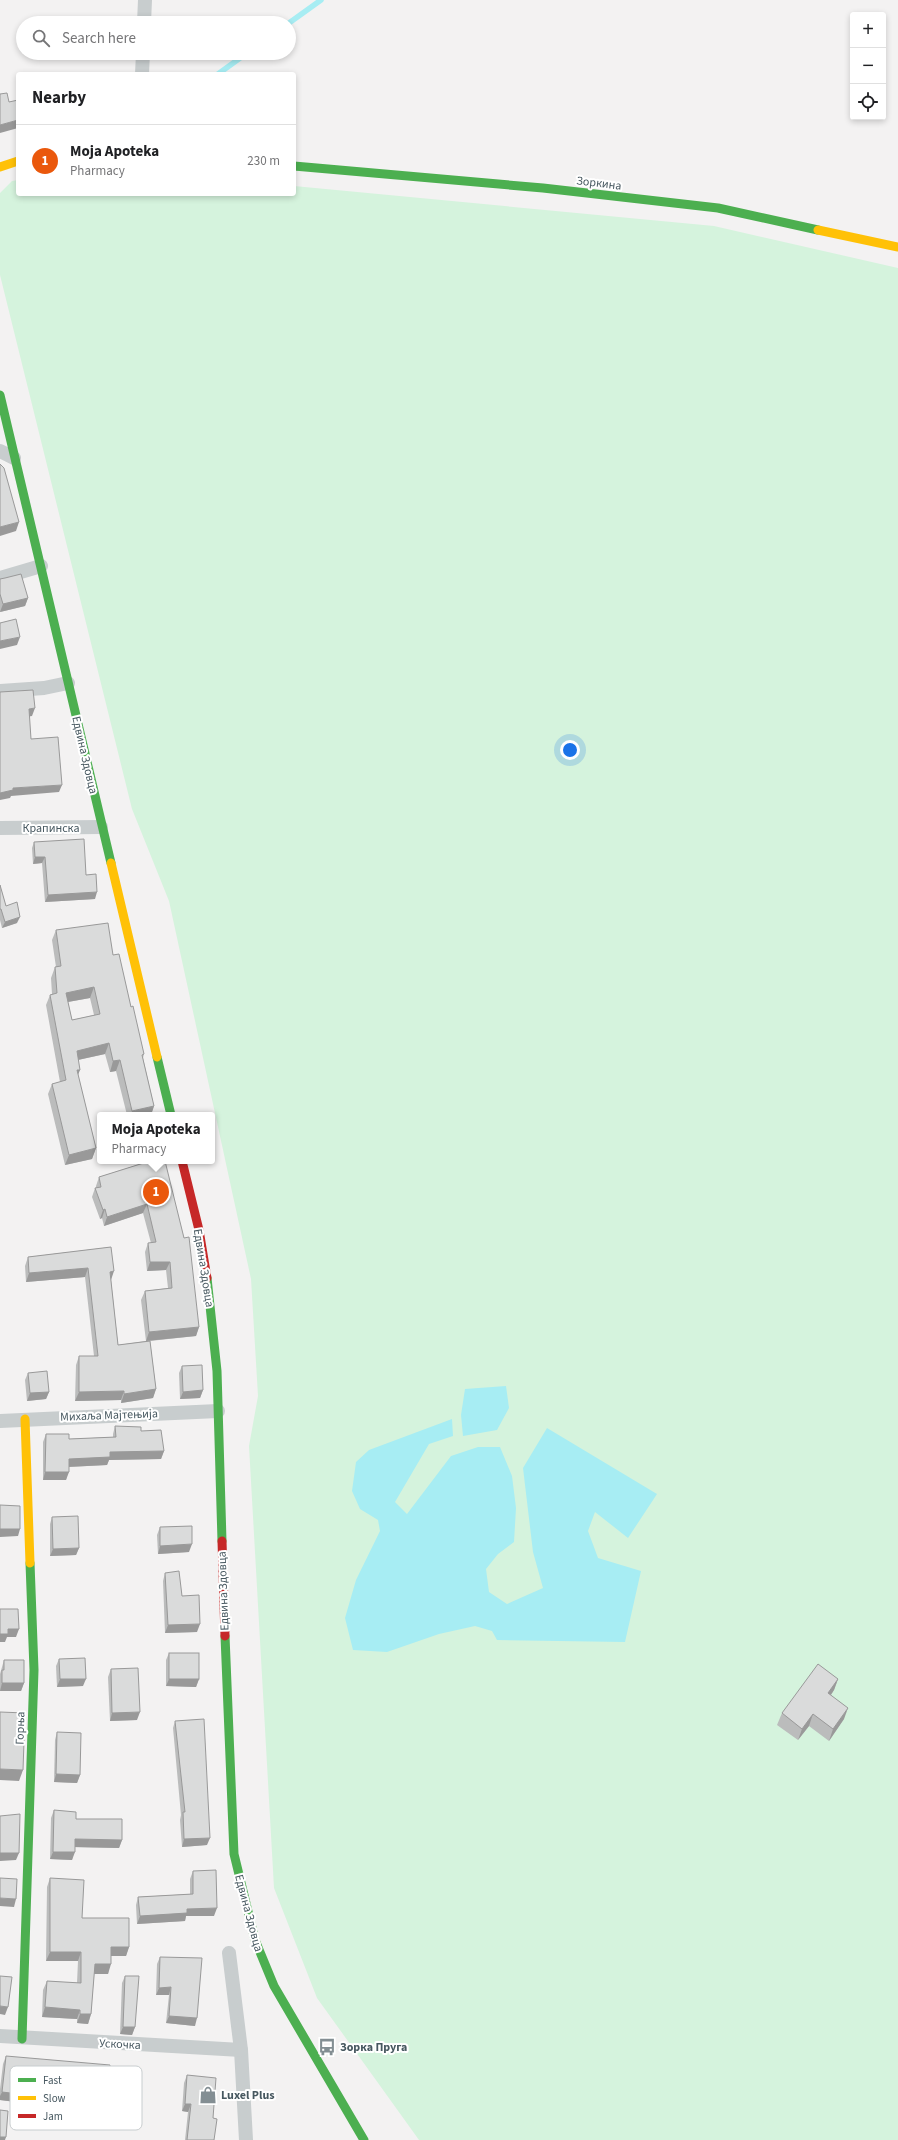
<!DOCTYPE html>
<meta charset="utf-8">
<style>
body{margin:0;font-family:"Source Sans 3",sans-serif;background:#f2f2f2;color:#202124}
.controls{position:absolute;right:12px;top:12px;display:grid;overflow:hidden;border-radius:4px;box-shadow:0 2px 6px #0003}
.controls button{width:36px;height:36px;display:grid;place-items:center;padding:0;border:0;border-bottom:1px solid #e0e0e0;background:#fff;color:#202124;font:20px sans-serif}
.you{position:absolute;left:570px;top:750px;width:14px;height:14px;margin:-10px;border:3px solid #fff;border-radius:50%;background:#1a73e8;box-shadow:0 0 0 6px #1a73e833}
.badge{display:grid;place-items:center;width:26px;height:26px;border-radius:50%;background:#ea580c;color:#fff;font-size:13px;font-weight:700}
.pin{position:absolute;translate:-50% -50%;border:2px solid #fff;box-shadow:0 1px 4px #0006}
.popup{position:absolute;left:97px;top:1112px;width:118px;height:52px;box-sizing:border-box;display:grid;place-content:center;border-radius:4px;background:#fff;filter:drop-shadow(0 1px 3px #0005);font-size:13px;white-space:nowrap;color:#757577}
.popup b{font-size:15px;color:#202124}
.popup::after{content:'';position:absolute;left:50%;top:100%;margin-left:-8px;border:8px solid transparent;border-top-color:#fff}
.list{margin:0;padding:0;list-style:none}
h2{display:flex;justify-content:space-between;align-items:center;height:52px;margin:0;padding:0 16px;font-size:17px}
h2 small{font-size:13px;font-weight:400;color:#757577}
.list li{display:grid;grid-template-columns:26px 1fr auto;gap:12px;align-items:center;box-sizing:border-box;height:72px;padding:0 16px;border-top:1px solid #e0e0e0}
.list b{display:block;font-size:15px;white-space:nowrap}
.list p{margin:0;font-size:13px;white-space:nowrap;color:#757577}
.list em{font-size:13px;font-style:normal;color:#757577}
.icon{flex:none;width:22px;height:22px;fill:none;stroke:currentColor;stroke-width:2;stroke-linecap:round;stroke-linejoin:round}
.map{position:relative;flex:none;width:898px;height:2140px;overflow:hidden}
.search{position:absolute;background:#fff;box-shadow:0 2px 6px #0003;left:16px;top:16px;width:280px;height:44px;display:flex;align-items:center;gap:10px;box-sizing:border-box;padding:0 14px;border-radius:22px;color:#757577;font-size:15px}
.panel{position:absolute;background:#fff;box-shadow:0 2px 6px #0003;left:16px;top:72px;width:280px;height:124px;border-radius:4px}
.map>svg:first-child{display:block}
</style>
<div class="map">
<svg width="898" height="2140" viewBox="0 0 898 2140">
<rect width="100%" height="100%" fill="#f3f2f2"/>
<polygon fill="#d5f3dd" points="18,180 18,194 294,194 294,186 714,226 898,268 898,2140 419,2140 317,1998 274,1888 249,1446 258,1396 251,1279 169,901 132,809 0,275 0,193 12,181"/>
<g fill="#a7edf3">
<polygon points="506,1386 509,1408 497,1430 463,1436 461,1415 465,1389"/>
<polygon points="452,1419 453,1436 429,1444 395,1502 407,1514 451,1456 478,1447 500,1447 512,1476 516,1508 514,1542 498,1554 486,1569 489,1592 507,1604 543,1588 533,1552 523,1468 547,1428 657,1494 628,1538 595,1512 588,1531 598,1558 641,1571 625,1642 497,1640 492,1631 475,1626 439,1634 387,1652 353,1650 345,1618 356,1580 380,1531 378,1520 360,1509 352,1491 356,1462 369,1450"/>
</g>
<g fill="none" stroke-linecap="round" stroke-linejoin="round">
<g stroke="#a7edf3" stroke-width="5.5">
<polyline points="289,23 321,0"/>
<polyline points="218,74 247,53"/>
</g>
<g stroke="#c8cdce" stroke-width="14">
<polyline points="144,23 145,0"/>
<polyline points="142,74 143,53"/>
<polyline points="0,451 14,458"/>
<polyline points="0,578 41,566"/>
<polyline points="0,691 44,688 68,683"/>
<polyline points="0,828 101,827"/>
<polyline points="0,1421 218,1411"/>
<polyline points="229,1953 241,2050 246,2140"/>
<polyline points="0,2036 241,2050"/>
</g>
<g stroke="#4caf50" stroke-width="9">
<polyline points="294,166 543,188 718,208 818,230"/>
<polyline points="0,395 111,863"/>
<polyline points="157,1057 171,1115"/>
<polyline points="207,1278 217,1371 222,1541"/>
<polyline points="225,1636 234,1854 255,1940 274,1986 364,2140"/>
<polyline points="22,2039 34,1670 30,1563"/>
</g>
<g stroke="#ffc107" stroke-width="9">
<polyline points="0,167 18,161"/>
<polyline points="818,230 898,247"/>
<polyline points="111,863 157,1057"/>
<polyline points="25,1419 30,1563"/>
</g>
<g stroke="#c62828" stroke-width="9">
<polyline points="182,1161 199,1230 207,1278"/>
<polyline points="222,1541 225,1636"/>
</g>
</g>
<g fill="#bbbcbc" fill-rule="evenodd">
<polygon points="0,579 28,598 25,606 0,612"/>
<polygon points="34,842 86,875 95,899 45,902 42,863 33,864 32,848"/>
<polygon points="0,885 6,906 17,923 2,928 0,920"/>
<path d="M56 930 113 955 131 1007 144 1054 143 1058 154 1106 151 1115H127L116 1071 110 1072 105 1054 78 1060V1075L96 1148 92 1159 65 1165 48 1094 52 1084 60 1082 46 1005 50 995 52 994 51 978 55 967H56L52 940ZM90 998 94 1015 72 1020 68 1002Z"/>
<polygon points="150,1161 199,1327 196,1336 150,1341 156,1389 153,1398 121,1403 121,1400 75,1401 76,1365 79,1356 94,1356 85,1277 26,1282 25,1266 28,1257 111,1247 111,1280 118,1345 146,1341 141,1300 145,1291 168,1288 166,1270 147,1271 145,1252 148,1243 151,1243 143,1213 104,1226 102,1218 100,1219 92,1197 95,1188 96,1188 96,1186 99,1177"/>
<polygon points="182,1366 203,1390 200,1398 180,1399 179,1373"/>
<polygon points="28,1373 49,1392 46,1399 27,1401 25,1380"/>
<polygon points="115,1426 141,1431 164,1451 161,1459 109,1460 107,1465 69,1467 66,1480 43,1480 43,1442 46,1434 69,1439 113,1437 113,1434"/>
<polygon points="52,1517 79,1548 76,1555 50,1556 50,1524"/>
<polygon points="160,1527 189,1552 158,1554 157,1535"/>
<polygon points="165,1573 182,1596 197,1632 165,1633 163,1581"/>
<polygon points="169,1653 199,1679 196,1687 166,1686 166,1660"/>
<polygon points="59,1659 83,1686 57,1687 56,1666"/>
<polygon points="4,1660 24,1683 21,1691 0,1691 0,1674"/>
<polygon points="111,1669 137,1720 110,1721 108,1677"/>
<polygon points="838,1679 834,1690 831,1695 844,1719 829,1741 809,1726 798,1740 777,1725 782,1713"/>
<polygon points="175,1721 207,1845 182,1847 180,1820 181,1815 173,1728"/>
<polygon points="57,1732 80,1775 77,1783 54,1782 55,1740"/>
<polygon points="54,1810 76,1819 122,1840 119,1848 75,1847 72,1860 50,1859 51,1818"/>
<polygon points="193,1871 214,1916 186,1916 185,1921 137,1924 136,1905 138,1897 190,1894 190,1879"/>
<polygon points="50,1878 82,1918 129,1947 126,1956 111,1956 108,1974 94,1974 91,2014 88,2024 77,2023 77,2019 42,2017 43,1990 47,1981 77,1983 78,1961 46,1961 47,1887"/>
<polygon points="160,1957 195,2026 166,2023 169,1995 156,1995 157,1964"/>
<polygon points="125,1976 135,2027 132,2035 120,2034 122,1983"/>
<polygon points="6,2056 108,2097 106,2104 25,2098 24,2103 0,2100 0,2089 3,2064"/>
<polygon points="187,2075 213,2118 214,2140 185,2140 188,2112 182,2111 184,2083"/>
</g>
<g fill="#999">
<polygon points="18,120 18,128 0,133 0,125"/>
<polygon points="19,522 16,531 0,536 0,527"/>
<polygon points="28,598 25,606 0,612 3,604"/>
<polygon points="20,637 17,645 0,649 0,641"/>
<polygon points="35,708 32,716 26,717 29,709"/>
<polygon points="62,785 59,792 11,796 10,798 0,800 0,793 13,788"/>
<polygon points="35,857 45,857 42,863 33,864"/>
<polygon points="97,892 95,899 45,902 48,895"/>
<polygon points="20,917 17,923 2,928 5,922"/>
<polygon points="94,987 90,998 62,1003 66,993"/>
<polygon points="109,1043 105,1054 73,1061 77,1051"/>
<polygon points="120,1060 116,1071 110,1072 113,1061"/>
<polygon points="77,1070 80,1070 76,1080"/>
<polygon points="154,1106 151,1115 131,1115 132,1111"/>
<polygon points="96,1148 92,1159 65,1165 69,1155"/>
<polygon points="147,1204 143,1213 104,1226 107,1217"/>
<polygon points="105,1209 102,1218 100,1219 103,1210"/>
<polygon points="150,1262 170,1262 166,1270 147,1271"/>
<polygon points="88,1268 85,1277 26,1282 29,1273"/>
<polygon points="114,1271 111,1280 110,1272"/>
<polygon points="199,1327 196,1336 146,1341 149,1332"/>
<polygon points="156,1389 153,1398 121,1403 124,1394"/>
<polygon points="203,1390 200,1398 180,1399 183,1392"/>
<polygon points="124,1391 121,1400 75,1401 79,1392"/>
<polygon points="49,1392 46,1399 27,1401 30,1393"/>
<polygon points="164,1451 161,1459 109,1460 107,1465 66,1467 69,1459 110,1452"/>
<polygon points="45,1472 69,1472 66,1480 43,1480"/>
<polygon points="0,1529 20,1529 18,1536 0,1537"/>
<polygon points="192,1544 189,1552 158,1554 160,1546"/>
<polygon points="79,1548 76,1555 50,1556 53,1549"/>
<polygon points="200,1624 197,1632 165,1633 168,1625"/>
<polygon points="8,1629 19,1629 16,1637 7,1637 5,1642 0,1642 0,1634"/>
<polygon points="60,1679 86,1679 83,1686 57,1687"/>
<polygon points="169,1679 199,1679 196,1687 166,1686"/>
<polygon points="838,1679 834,1690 824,1705 828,1693"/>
<polygon points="2,1683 24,1683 21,1691 0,1691"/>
<polygon points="848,1708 844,1719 829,1741 833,1729"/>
<polygon points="140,1712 137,1720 110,1721 112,1713"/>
<polygon points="813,1714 809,1726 798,1740 802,1729"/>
<polygon points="0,1769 23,1770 19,1781 0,1780"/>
<polygon points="56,1774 80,1775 77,1783 54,1782"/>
<polygon points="210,1838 207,1845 182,1847 184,1839"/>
<polygon points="75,1839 122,1840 119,1848 72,1847"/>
<polygon points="53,1852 75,1852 72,1860 50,1859"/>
<polygon points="0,1853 19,1853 16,1860 0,1861"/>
<polygon points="0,1898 16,1899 14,1907 0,1906"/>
<polygon points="217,1908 214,1916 186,1916 185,1921 137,1924 140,1916 187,1909"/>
<polygon points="111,1947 129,1947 126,1956 108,1956"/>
<polygon points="50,1952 81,1952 78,1961 46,1961"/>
<polygon points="95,1964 111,1964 108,1974 92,1974"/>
<polygon points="171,1987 169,1995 156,1995 159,1988"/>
<polygon points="0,2006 8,2007 5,2015 0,2014"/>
<polygon points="45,2007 80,2010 77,2019 42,2017"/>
<polygon points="80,2014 91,2014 88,2024 77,2023"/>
<polygon points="169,2016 197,2018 195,2026 166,2023"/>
<polygon points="123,2027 135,2027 132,2035 120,2034"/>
<polygon points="27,2091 108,2097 106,2104 25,2098 24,2103 0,2100 0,2096 2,2092"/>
<polygon points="185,2104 191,2104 188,2112 182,2111"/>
<polygon points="0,2137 6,2137 5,2140 0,2140"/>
</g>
<g fill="#dadbdb" stroke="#999" fill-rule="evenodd">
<polygon points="7,93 9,102 18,100 18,120 0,125 0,94"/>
<polygon points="0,464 4,468 19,522 0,527"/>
<polygon points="21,574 28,598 3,604 0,594 0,579 5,578"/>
<polygon points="16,619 20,637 0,641 0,623"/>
<polygon points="33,690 35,708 29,709 31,739 58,737 62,785 13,788 13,790 0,793 0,692"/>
<polygon points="84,839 86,875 96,874 97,892 48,895 45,857 35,857 34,842"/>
<polygon points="0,885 6,906 17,902 20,917 5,922 1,909 0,909"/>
<path d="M108 923 113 955 119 954 131 1007 133 1006 144 1054 142 1055 154 1106 132 1111 120 1060 113 1061 109 1043 77 1051 80 1070H77L96 1148 69 1155 52 1084 66 1080 50 995 57 993 55 967 61 966 56 930ZM94 987 100 1014 72 1020 66 993Z"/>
<polygon points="150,1161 165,1161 184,1238 189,1237 199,1327 149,1332 145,1291 172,1288 170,1262 150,1262 148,1243 156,1242 147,1204 107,1217 105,1209 103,1210 95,1188 101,1187 99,1177"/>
<polygon points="111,1247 114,1271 110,1272 118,1345 150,1341 156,1389 124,1394 124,1391 79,1392 79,1356 98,1356 88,1268 29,1273 28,1257"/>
<polygon points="202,1365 203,1390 183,1392 182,1366"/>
<polygon points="47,1371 49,1392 30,1393 28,1373"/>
<polygon points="115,1426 141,1427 141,1431 161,1430 164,1451 110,1452 110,1457 69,1459 69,1472 45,1472 46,1434 69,1434 69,1439 116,1437"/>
<polygon points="0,1505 20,1506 20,1529 0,1529"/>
<polygon points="78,1516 79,1548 53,1549 52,1517"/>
<polygon points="192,1526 192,1544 160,1546 160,1527"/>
<polygon points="179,1571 182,1596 199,1595 200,1624 168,1625 165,1573"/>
<polygon points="0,1609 18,1609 19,1629 8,1629 8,1634 0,1634"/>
<rect x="169" y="1653" width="30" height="26"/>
<polygon points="85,1658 86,1679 60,1679 59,1659"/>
<polygon points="4,1660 24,1660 24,1683 2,1683 2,1670 4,1670"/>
<polygon points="818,1664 838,1679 828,1693 848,1708 833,1729 813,1714 802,1729 782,1713"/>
<polygon points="138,1668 140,1712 112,1713 111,1669"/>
<polygon points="0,1712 25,1713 23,1770 0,1769"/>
<polygon points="204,1719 210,1838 184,1839 183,1812 185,1812 175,1721"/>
<polygon points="57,1732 81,1733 80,1775 56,1774"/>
<polygon points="54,1810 76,1812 76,1819 122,1819 122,1840 75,1839 75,1852 53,1852"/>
<polygon points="20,1814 19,1853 0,1853 0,1816"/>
<polygon points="216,1870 217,1908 187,1909 187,1913 140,1916 138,1897 193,1894 193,1871"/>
<polygon points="0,1878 17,1879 16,1899 0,1898"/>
<polygon points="50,1878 84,1880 82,1918 129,1918 129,1947 111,1947 111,1964 95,1964 91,2014 80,2014 80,2010 45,2007 47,1981 81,1983 81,1952 50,1952"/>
<polygon points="160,1957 202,1958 197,2018 169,2016 171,1987 159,1988"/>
<polygon points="0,1976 12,1977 8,2007 0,2006"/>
<polygon points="125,1976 139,1976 135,2027 123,2027"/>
<polygon points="6,2056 110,2065 108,2097 27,2091 27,2095 2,2092"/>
<polygon points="187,2075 216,2078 213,2118 217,2119 214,2140 187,2140 191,2104 185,2104"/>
<polygon points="0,2110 8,2111 6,2137 0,2137"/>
</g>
<defs>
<g id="bus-bare" transform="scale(1.38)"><path d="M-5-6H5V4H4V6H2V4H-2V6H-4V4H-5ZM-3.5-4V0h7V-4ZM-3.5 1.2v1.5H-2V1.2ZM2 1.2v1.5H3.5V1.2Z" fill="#838e93" stroke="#fff" stroke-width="2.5" paint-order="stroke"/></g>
<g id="shop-bare" transform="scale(1.38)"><path d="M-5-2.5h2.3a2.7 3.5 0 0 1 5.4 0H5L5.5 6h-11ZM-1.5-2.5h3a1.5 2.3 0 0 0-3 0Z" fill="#838e93" stroke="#fff" stroke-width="2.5" paint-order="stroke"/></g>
</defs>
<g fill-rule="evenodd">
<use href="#bus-bare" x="327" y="2047"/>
<use href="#shop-bare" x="208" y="2095"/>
</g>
<g text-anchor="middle" stroke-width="4" stroke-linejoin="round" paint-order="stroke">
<g font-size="12" fill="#475860" stroke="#fff">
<text transform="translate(599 183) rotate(7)" y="4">Зоркина</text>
<text transform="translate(85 755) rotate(77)" y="4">Едвина Здовца</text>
<text x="51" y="832">Крапинска</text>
<text transform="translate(204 1268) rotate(81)" y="4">Едвина Здовца</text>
<text transform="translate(109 1415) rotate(-2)" y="4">Михаља Мајтењија</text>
<text transform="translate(223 1591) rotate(-92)" y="4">Едвина Здовца</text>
<text transform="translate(20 1728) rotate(-88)" y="4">Горња</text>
<text transform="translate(249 1913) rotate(75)" y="4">Едвина Здовца</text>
<text transform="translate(120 2044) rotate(3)" y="4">Ускочка</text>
</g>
<g font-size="12" font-weight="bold" fill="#475860" stroke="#fff" text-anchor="start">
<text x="340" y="2051">Зорка Пруга</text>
<text x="221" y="2099">Luxel Plus</text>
</g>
</g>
<rect x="10" y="2066" width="132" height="64" rx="6" fill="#fff" stroke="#c8cdcf" stroke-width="1"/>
<rect x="18" y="2078" width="18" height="4" fill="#4caf50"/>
<rect x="18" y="2096" width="18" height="4" fill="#ffc107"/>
<rect x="18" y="2114" width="18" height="4" fill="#c62828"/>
<g font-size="11" fill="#475860">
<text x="43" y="2084">Fast</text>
<text x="43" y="2102">Slow</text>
<text x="43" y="2120">Jam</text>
</g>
</svg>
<div class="controls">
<button>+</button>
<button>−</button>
<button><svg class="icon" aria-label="locate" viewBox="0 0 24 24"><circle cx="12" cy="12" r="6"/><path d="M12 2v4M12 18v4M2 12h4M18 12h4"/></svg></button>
</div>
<div class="you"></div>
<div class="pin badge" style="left:156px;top:1192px">1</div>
<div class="popup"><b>Moja Apoteka</b>Pharmacy</div>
<div class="search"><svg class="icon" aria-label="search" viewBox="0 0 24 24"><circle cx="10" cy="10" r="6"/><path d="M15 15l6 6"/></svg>Search here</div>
<section class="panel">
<h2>Nearby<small></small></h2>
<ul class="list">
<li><span class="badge">1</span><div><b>Moja Apoteka</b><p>Pharmacy</p></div><em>230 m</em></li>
</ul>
</section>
</div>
